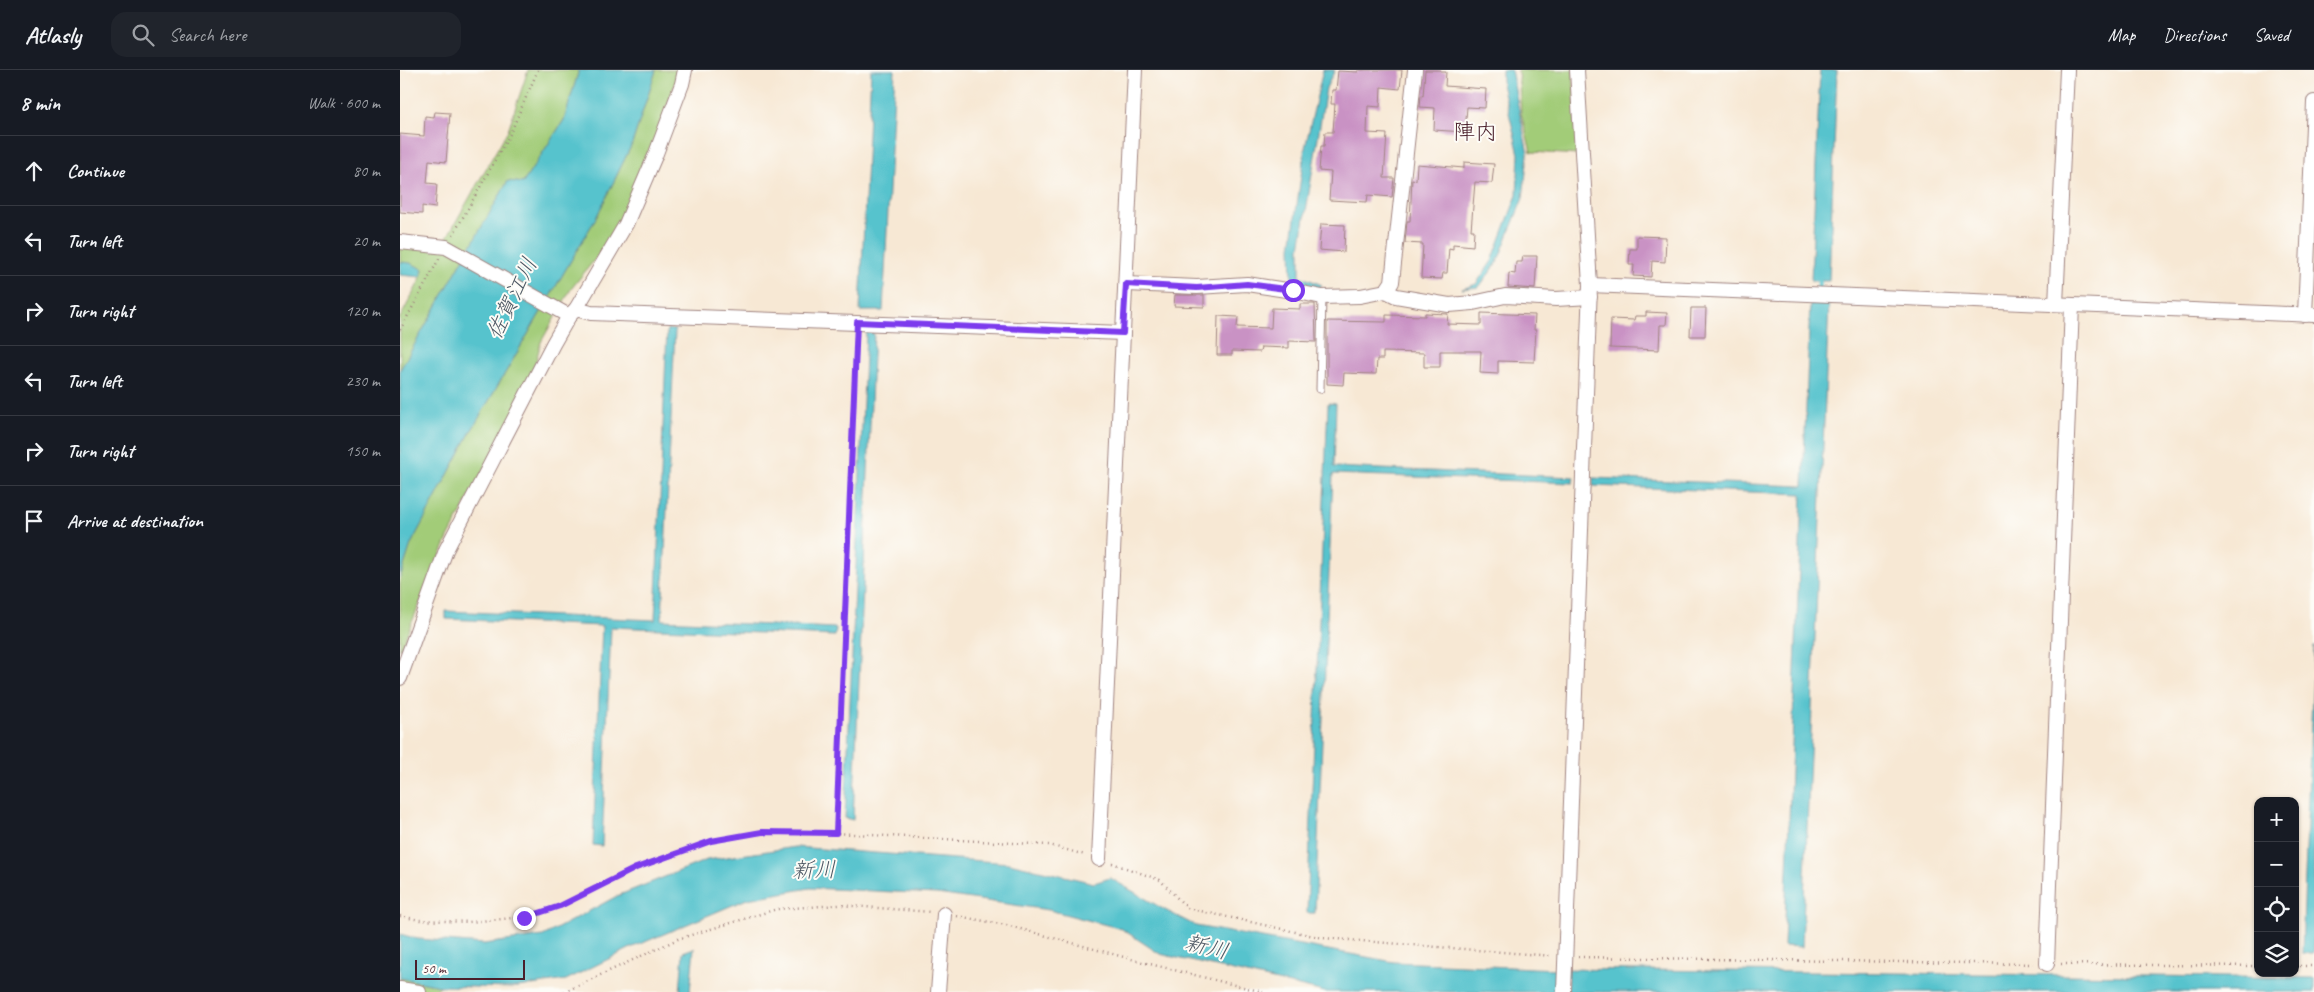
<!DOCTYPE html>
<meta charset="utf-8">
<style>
body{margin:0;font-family:Caveat,"Klee One",sans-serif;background:#20242c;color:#f1f3f6}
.controls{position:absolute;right:15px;bottom:15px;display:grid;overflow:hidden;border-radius:10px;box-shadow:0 1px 4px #0004}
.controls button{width:45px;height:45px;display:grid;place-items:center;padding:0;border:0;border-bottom:1px solid #363941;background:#171b24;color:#f1f3f6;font:25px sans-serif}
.scale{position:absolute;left:15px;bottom:12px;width:110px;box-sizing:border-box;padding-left:5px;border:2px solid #4a1f2b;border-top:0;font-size:14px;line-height:18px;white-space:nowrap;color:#4a1f2b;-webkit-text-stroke:4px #fdfcf7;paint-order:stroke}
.stop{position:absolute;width:15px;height:15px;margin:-11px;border:4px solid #7c3aed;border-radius:50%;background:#fff}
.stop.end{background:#7c3aed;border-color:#fff;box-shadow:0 1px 5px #0008}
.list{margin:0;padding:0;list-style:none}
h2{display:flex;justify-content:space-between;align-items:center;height:65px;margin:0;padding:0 20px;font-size:21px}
h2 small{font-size:16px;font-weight:400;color:#9ea1a6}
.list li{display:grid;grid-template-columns:32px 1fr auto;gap:15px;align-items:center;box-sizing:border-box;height:70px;padding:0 20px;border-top:1px solid #363941}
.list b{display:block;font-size:19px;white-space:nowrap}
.list em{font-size:16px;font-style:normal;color:#9ea1a6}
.icon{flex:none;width:28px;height:28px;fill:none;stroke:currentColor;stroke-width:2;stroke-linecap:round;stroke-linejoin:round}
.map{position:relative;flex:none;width:1914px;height:922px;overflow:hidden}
header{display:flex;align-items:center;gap:30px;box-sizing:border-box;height:70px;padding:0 25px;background:#171b24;border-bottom:1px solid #363941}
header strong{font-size:24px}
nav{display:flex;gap:28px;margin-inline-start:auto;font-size:18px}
.search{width:350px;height:45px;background:#20242c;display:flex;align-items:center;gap:12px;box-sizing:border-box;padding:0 18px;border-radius:15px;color:#9ea1a6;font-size:19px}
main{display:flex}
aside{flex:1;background:#171b24}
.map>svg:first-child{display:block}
</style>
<header>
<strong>Atlasly</strong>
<div class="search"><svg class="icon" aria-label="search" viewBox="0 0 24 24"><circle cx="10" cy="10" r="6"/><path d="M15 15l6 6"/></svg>Search here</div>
<nav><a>Map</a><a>Directions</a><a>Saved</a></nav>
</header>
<main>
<aside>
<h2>8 min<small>Walk · 600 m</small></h2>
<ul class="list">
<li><svg class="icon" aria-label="ahead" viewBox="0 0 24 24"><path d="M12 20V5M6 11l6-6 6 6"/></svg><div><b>Continue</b></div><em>80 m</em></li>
<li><svg class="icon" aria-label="left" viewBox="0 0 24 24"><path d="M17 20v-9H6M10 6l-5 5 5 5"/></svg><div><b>Turn left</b></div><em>20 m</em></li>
<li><svg class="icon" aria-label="right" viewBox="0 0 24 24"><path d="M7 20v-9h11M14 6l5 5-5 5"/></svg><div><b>Turn right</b></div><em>120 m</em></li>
<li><svg class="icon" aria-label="left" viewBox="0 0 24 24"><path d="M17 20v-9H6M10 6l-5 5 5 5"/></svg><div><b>Turn left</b></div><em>230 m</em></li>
<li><svg class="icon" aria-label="right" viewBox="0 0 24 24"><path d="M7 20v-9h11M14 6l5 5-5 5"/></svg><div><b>Turn right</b></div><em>150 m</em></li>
<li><svg class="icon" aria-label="arrive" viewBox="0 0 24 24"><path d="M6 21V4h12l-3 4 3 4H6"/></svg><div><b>Arrive at destination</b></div></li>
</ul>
</aside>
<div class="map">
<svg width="1914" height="922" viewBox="0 0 1914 922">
<rect width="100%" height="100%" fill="#fdfcf7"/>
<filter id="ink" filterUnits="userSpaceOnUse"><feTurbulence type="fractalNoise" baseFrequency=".02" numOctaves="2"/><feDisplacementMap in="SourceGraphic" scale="10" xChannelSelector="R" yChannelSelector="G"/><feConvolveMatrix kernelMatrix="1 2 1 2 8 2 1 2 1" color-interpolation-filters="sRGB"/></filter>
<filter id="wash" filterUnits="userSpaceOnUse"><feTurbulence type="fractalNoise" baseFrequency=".0096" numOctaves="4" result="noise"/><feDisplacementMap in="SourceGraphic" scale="20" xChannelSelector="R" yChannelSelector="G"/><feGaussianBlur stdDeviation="1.12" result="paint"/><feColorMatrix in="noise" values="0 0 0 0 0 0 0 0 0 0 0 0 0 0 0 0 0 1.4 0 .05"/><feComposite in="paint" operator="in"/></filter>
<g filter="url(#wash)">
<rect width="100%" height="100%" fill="#f7e8d4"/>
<g fill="#a2cc78" stroke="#767652">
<polygon points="128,0 179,0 164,50 123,113 108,111 0,300 0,248 20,210 23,199 10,193 0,192 0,175 38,179 46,169 108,60"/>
<polygon points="256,0 280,0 245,97 209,172 171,219 141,272 132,306 48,468 0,580 0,508 11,474 70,363 197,146 232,74"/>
<polygon points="1118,0 1173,0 1178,85 1131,82 1121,43"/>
<polygon points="0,908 40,916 34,922 0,922"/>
</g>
<g fill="#56c3cd" stroke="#50717c">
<polygon points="179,0 256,0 232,74 197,146 70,363 11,474 0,508 0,300 108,111 123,113 164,50"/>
<polygon points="471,0 495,0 483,241 460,241"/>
<polygon points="923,0 935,0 926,18 900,178 900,206 922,215 918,219 892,211 891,177 905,78"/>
<polygon points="1102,0 1111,0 1128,84 1123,128 1097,193 1079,217 1062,219 1076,214 1092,191 1117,125 1119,84 1102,14"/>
<polygon points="1420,0 1437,0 1429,211 1411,211"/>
<polygon points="0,192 10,193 23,199 21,207 0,205"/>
<polygon points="1410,232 1429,233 1402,877 1384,876 1402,424 1193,416 1193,408 1403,416"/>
<polygon points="267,259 275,260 262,550 436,558 435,566 211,557 202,776 193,775 202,556 46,549 46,541 255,550"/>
<polygon points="466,263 474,263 453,750 445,748"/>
<polygon points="928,333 936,334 934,397 1174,407 1173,413 933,404 915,843 907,843"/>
<polygon points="1914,576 1914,883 1902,883"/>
<polygon points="395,777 609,793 694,813 710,808 765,840 796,856 994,892 1157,899 1914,908 1914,922 925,922 760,884 722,859 649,840 537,824 410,818 347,829 233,877 166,910 111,918 40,916 0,908 0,864 18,869 84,874 143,866 217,826 307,790"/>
<polygon points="294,878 290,922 280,922 283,882"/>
</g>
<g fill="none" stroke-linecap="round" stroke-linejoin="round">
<polyline stroke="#56c3cd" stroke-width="4.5" points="1418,232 1419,211"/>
</g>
<g id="blocks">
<g fill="#c992c4">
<polygon points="958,0 1002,0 1000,19 981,17 980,37 968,36 967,63 987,64 984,108 994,108 992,127 968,125 967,132 929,130 931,102 919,101 921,76 924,76 925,62 933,62 935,34 931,34 932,20 936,20 938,1 958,2"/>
<polygon points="1025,0 1041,0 1041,2 1046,2 1045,16 1086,19 1085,38 1067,37 1065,62 1034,60 1035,38 1020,37 1021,25 1023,26"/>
<polygon points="35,42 50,43 46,92 29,90 27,113 37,114 35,138 22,136 22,144 0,142 0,64 24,66 25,46 34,47"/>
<polygon points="1064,92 1094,94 1092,113 1075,112 1071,160 1074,160 1073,176 1053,174 1053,179 1049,178 1047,203 1043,203 1042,209 1021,208 1023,174 1005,173 1007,151 1010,151 1012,109 1016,110 1017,94 1064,98"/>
<polygon points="921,154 945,155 944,182 919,180"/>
<polygon points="1237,166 1266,167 1265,192 1252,191 1251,207 1233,206 1234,195 1229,195 1230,179 1237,179"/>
<polygon points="1123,186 1137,186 1135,219 1108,217 1109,203 1115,204 1116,192 1122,192"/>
<polygon points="775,225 804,225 804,237 774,236"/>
<polygon points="900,234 915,234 916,272 889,271 889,278 861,277 860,282 832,281 832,285 817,285 818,246 838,247 837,257 871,258 872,238 900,239"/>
<polygon points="1291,238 1306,238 1305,266 1290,266"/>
<polygon points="1246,242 1267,243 1266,255 1260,255 1259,280 1210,278 1211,249 1234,250 1235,246 1246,246"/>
<polygon points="1025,243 1048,244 1047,254 1081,255 1081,243 1135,245 1134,260 1136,260 1134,292 1098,291 1098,304 1080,303 1081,281 1040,281 1040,297 1024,297 1024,283 983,282 983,289 977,289 976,304 944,303 943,315 927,314 927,251 986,252 986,245 1025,246"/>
</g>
</g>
</g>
<g filter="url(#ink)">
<use href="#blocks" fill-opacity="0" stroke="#a08480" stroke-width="1"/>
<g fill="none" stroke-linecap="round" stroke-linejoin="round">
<g stroke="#a08480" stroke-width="9">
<polyline id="service" points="920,319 922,227"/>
</g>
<g stroke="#a08480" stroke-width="16">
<g id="minor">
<polyline points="0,172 46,177 169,246"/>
<polyline points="726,214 797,217 847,214 893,221 922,227 960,226 986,221 992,212 1015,0"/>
<polyline points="1190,215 1914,245"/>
<polyline points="986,221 996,226 1049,235 1073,233 1105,226 1156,229 1190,227"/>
<polyline points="1656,234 1667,0"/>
<polyline points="176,239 191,243 723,263"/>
<polyline points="1905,245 1914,32"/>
<polyline points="0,608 46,480 153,274 169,246 176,239 226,154 255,86 282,14 285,0"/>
<polyline points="699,789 735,0"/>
<polyline points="1647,894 1672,235"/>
<polyline points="0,919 19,922"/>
<polyline points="538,922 544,844"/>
<polyline points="1164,922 1190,215 1177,0"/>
</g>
</g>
<g stroke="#a08480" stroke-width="2.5" stroke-dasharray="1 4" stroke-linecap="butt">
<polyline points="53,165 110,64 138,0"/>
<polyline points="0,260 39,189"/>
<polyline points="436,763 456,267"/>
<polyline points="712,793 760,810 787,838 923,868 1153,886"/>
<polyline points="0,846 20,850 69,852 124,847 160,836 236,798 311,771 362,762 436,763 649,775 685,785"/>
<polyline points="557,846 606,855 746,893 863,922"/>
<polyline points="1178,887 1633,894"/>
<polyline points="1661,894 1858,896"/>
<polyline points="1895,896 1914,896"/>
<polyline points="164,922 278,869 377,839 439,835 531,842"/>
</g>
<use href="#service" stroke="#fff" stroke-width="7"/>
<use href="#minor" stroke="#fff" stroke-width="14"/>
</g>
</g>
<g fill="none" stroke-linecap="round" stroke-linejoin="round" filter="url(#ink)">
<polyline stroke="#7c3aed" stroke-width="6" points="124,848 160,836 236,798 311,771 362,762 436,763 457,252 723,263 726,214 797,218 847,214 893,220"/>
</g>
<g text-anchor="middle" stroke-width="4" stroke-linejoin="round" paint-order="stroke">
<g font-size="22" fill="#4a1f2b" stroke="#fdfcf7">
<text x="1075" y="69">陣内</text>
</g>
<g font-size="22" font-style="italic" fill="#4e5864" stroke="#fdfcf7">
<text transform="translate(111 228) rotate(-64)" y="8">佐賀江川</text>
<text transform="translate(414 799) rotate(-1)" y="8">新川</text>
<text transform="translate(807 876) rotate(14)" y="8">新川</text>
</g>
</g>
</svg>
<div class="controls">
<button>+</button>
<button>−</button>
<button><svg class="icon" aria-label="locate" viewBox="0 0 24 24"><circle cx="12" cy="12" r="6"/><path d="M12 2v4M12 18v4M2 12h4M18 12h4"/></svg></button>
<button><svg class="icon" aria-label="layers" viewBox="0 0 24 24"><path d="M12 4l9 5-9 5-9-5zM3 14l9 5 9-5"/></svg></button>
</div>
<div class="scale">50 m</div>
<div class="stop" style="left:893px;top:220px"></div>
<div class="stop end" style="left:124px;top:848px"></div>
</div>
</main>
